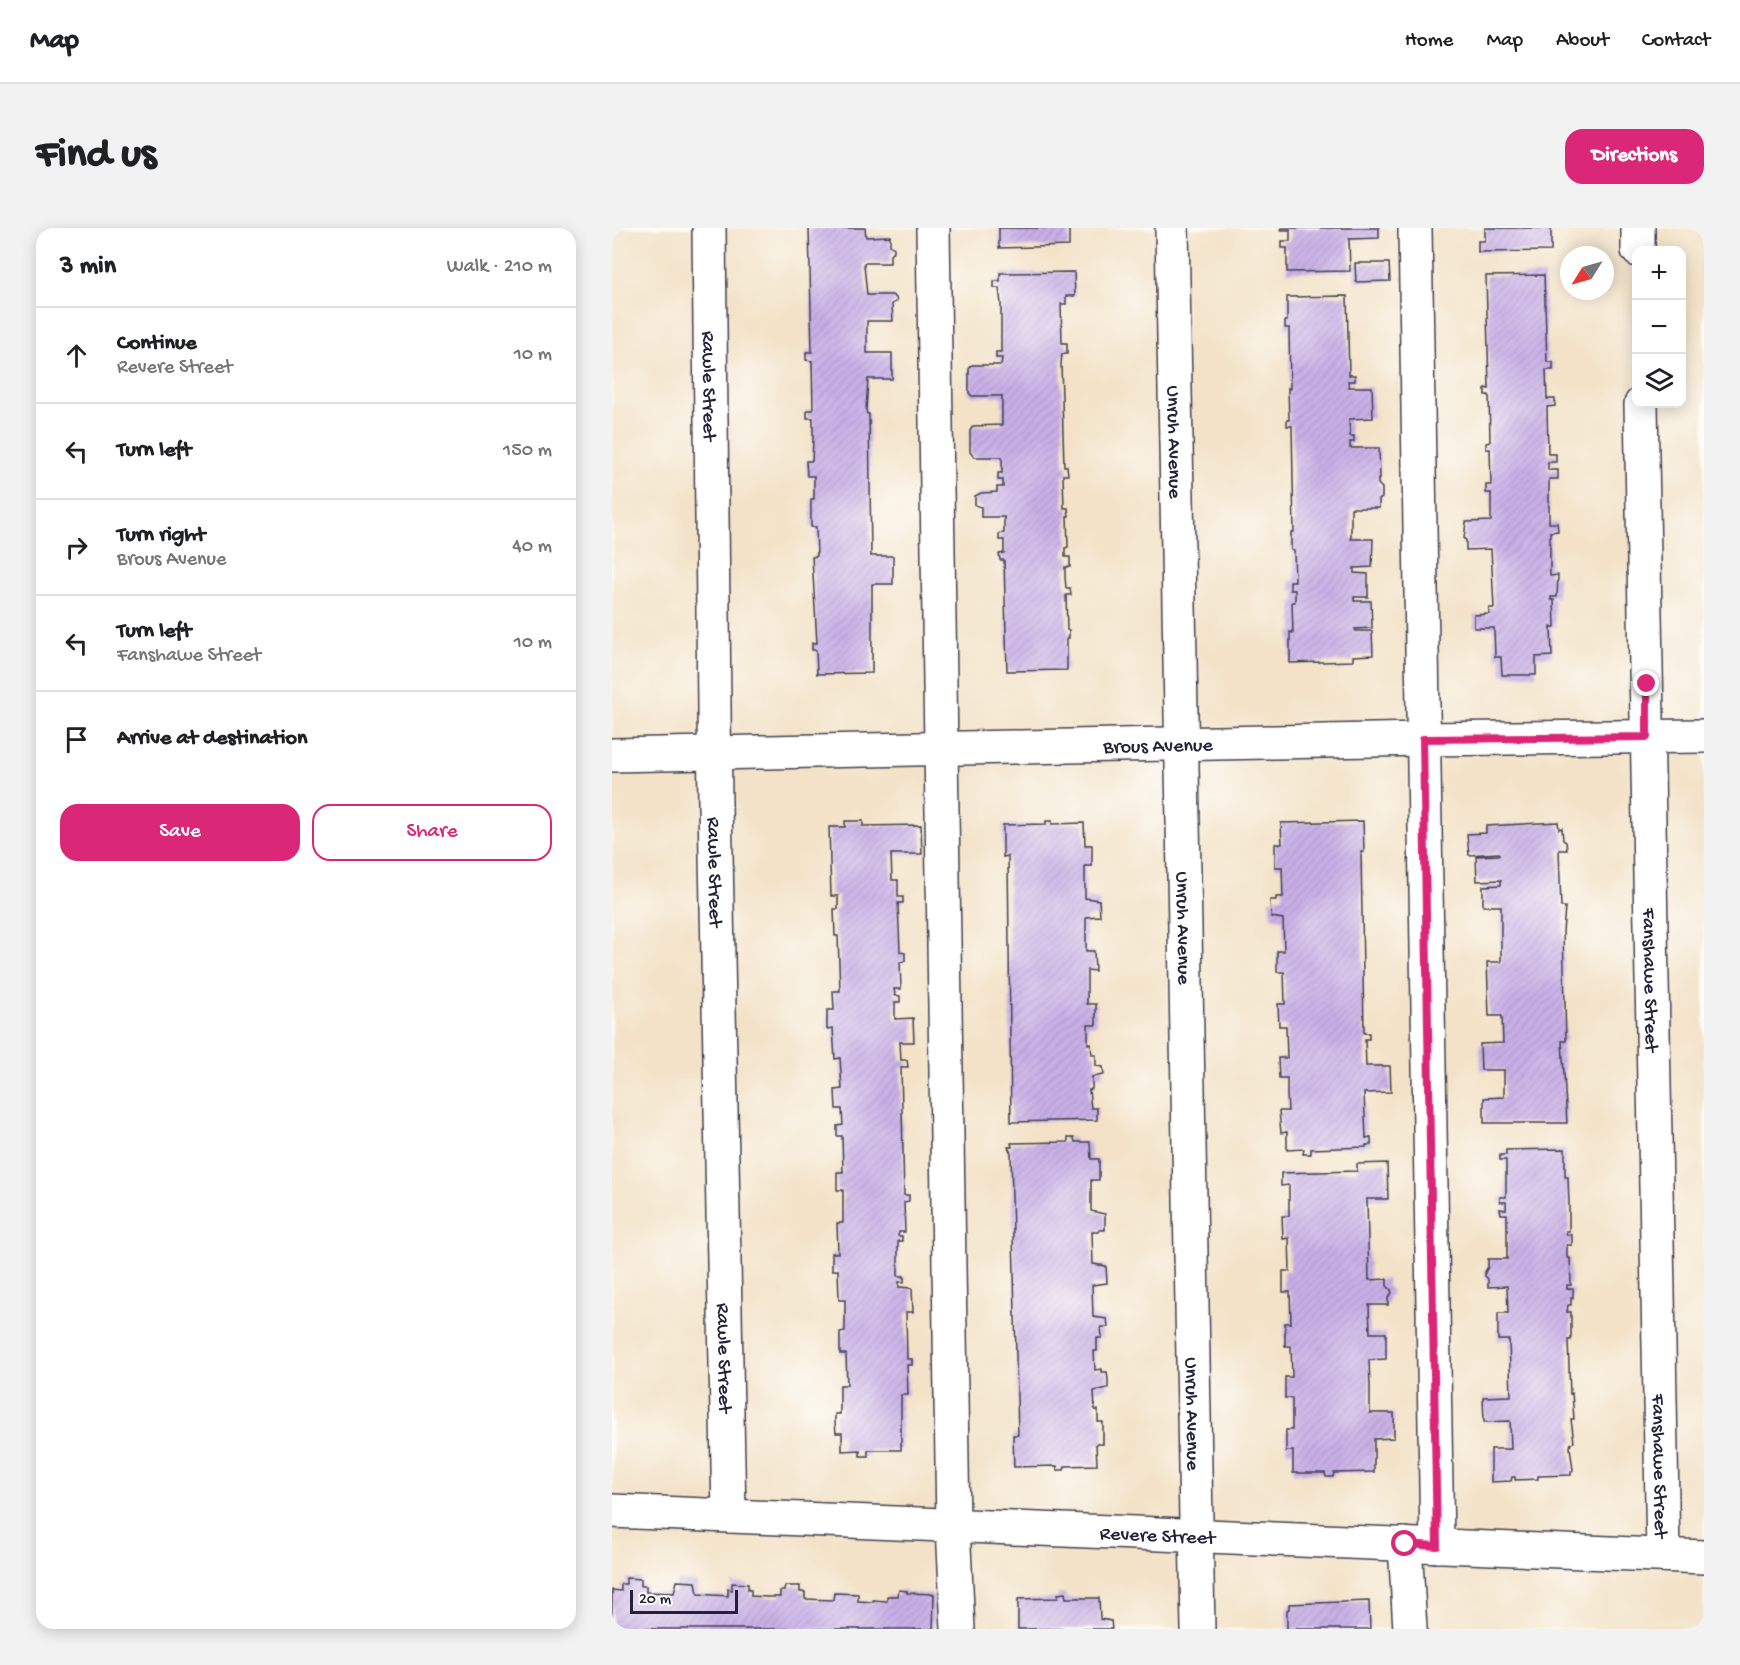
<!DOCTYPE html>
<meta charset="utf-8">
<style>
body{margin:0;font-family:"Gochi Hand",sans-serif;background:#f2f2f2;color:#202124}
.controls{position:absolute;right:18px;top:18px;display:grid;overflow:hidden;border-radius:12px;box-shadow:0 3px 15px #0003}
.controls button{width:54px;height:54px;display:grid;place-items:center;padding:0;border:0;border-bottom:2px solid #e0e0e0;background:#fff;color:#202124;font:30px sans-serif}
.compass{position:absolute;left:948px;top:18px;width:54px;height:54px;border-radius:50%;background:#fff;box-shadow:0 3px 15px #0003;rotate:233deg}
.scale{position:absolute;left:18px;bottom:15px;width:108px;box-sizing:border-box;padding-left:6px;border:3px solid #22223b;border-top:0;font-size:16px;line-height:21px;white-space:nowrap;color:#22223b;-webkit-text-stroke:4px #fdfcf7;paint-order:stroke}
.stop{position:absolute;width:18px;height:18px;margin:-14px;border:4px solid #db2777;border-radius:50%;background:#fff}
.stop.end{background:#db2777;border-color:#fff;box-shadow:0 2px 6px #0008}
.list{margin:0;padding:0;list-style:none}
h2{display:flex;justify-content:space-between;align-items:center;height:78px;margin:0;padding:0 24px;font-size:26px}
h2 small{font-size:20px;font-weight:400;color:#757577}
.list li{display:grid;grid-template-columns:39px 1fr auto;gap:18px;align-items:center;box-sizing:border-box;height:96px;padding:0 24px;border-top:2px solid #e0e0e0}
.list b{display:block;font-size:22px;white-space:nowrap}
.list p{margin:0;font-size:20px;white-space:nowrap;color:#757577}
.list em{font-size:20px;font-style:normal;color:#757577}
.actions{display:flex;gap:12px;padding:18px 24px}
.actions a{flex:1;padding:14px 0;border:2px solid #db2777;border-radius:18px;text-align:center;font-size:21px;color:#db2777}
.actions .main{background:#db2777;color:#fff}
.icon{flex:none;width:33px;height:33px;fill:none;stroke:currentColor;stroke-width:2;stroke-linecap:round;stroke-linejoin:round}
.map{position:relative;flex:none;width:1092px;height:1401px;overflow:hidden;border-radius:18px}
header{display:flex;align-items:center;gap:36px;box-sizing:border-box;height:84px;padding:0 30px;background:#fff;border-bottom:2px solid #e0e0e0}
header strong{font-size:28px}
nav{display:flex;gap:33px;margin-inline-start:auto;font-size:21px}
.intro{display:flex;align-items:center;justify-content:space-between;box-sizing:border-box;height:144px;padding:0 36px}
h1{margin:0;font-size:42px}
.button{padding:15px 27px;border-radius:18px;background:#db2777;color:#fff;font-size:21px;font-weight:700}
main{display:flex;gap:36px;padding:0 36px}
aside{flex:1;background:#fff;border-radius:18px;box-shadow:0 3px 15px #0003}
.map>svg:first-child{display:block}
</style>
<header>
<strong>Map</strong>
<nav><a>Home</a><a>Map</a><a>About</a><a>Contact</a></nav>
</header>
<div class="intro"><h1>Find us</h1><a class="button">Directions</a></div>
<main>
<aside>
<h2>3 min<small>Walk · 210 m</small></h2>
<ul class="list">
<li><svg class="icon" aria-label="ahead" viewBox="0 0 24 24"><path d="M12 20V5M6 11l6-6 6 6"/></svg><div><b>Continue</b><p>Revere Street</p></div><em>10 m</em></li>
<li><svg class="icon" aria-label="left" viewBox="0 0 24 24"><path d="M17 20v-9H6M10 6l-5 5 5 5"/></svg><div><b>Turn left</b></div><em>150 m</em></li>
<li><svg class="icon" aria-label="right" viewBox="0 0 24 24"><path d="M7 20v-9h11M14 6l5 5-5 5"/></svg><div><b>Turn right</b><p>Brous Avenue</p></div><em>40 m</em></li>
<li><svg class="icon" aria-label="left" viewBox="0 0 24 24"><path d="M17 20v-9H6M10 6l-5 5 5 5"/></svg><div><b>Turn left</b><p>Fanshawe Street</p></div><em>10 m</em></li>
<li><svg class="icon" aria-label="arrive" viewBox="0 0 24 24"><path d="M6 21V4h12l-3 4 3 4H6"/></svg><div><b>Arrive at destination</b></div></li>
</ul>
<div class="actions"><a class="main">Save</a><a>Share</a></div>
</aside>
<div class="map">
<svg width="1092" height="1401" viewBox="0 0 1092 1401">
<defs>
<pattern id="building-hatch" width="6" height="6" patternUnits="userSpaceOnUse" patternTransform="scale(1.5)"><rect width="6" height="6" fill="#c9b0e7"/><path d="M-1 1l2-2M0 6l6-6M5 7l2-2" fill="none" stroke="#ac97c7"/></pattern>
</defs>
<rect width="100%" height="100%" fill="#fdfcf7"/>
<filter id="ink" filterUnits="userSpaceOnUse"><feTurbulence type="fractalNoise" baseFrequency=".0167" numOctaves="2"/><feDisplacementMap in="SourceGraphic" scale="12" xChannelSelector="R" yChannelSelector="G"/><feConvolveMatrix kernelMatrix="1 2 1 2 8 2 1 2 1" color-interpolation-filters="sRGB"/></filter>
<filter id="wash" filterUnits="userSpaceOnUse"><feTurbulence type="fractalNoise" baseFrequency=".008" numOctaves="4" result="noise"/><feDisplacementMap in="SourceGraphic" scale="24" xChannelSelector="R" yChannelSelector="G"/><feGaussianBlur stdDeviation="1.35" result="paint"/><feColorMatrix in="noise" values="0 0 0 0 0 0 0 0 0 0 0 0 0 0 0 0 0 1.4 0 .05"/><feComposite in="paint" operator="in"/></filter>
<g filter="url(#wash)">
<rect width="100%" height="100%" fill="#f3e2c7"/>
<g id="blocks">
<g fill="url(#building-hatch)">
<polygon points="197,0 253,0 254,9 278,8 278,17 282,20 282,23 278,27 278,35 252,35 252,37 255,67 280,67 284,70 285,73 280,76 281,93 255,93 255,125 280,125 280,151 256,151 254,182 255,186 257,186 259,328 281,328 281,356 260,356 260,445 205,446 204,422 200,422 200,415 205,415 200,329 205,328 204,299 199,299 199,271 202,271 202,248 195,248 194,233 200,233 201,212 201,190 195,190 195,182 201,182 200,133 194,132 194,124 200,124"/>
<polygon points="387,0 457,0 457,18 387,20"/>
<polygon points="669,0 767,0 767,10 737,11 738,43 675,44 675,20 670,20 670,13 678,13 678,2 669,2"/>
<polygon points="873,0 939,0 939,23 866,24 866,13 873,13"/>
<polygon points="743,35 777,35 778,53 744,54"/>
<polygon points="462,44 463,68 454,68 454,76 449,76 450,115 455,115 455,126 450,126 449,136 452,238 455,238 456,247 451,247 452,280 456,280 457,288 455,288 456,319 453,320 453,329 458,329 458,339 453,339 453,349 454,360 458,360 459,367 454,367 455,402 457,402 457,410 455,410 455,442 395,443 392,332 388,332 387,326 392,325 392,312 387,312 387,306 392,305 392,289 369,289 369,279 363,277 363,268 369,265 385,264 385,259 391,259 391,252 386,252 386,245 390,245 390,229 362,229 358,224 358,203 361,198 390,197 390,168 360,168 357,165 357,141 360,137 389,137 390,130 384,130 384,124 389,124 389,76 387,60 382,60 382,53 388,53 388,45"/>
<polygon points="932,47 935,134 941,134 941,142 934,142 935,171 943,171 943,178 935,179 936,226 944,226 944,234 936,234 936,242 946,242 946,251 937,251 937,295 945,295 946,303 938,304 938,348 946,347 945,369 939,369 939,372 942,372 943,399 939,399 940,428 924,429 924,447 890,447 889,429 883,429 882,400 862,400 862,387 877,386 877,380 882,380 879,321 854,322 854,312 852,311 854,294 879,293 879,265 874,265 874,257 879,257 878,221 874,221 874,215 878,214 878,212 877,167 873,167 873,160 877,161 877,158 874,48"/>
<polygon points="735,68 737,147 743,147 743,153 736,153 737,159 760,159 761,190 737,191 738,208 742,208 742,214 738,214 738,220 767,220 768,251 766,251 766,256 770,260 770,270 767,272 767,280 739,280 739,311 761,311 760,339 742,340 742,345 756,346 756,369 742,369 742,373 759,373 760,400 743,401 744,403 760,403 761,427 741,428 741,433 678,435 678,404 681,405 680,374 683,374 683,362 678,362 678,353 683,353 682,323 679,322 679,304 682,304 680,198 675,198 675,192 677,192 676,160 678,161 677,100 673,100 673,93 675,93 675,69"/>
<polygon points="233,593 251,593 251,598 309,597 310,626 279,626 280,652 286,652 286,669 291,669 291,675 286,675 288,724 293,725 293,733 288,734 289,761 282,761 283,767 288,768 288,774 283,774 283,791 301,790 302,814 288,814 289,832 295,832 296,839 289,839 292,967 297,967 297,973 292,974 293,1004 287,1004 286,1008 290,1008 290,1013 286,1013 286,1048 292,1048 292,1054 287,1054 287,1059 300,1060 301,1084 294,1084 295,1131 300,1131 300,1137 295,1137 296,1167 289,1167 289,1222 256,1222 256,1228 248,1228 248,1222 230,1223 230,1205 224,1205 223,1195 223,1186 228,1186 228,1157 235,1157 234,1126 228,1126 228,1104 233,1103 233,1072 227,1072 226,1042 220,1042 220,1025 226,1025 225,995 231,995 231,962 225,962 225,944 231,944 230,908 225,908 225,898 231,897 230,881 224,881 223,862 230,861 228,830 223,831 221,800 215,801 215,782 222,782 221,763 228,763 226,708 223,708 222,681 226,681 226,668 219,668 217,599 233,599"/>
<polygon points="434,593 440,593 440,596 472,595 473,617 480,617 480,638 473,638 473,670 487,672 488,688 474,689 474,723 482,723 483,743 475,742 475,776 484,776 484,797 476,797 476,816 479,816 480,827 484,827 484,838 491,839 492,847 480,849 480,861 477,862 479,880 485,880 485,892 399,894 396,628 391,629 391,597 434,596"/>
<polygon points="751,593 752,624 749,624 752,805 757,805 757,811 753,811 754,838 778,838 779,864 752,865 754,910 759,909 759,917 754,917 754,919 699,921 699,926 691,926 692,921 675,922 675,904 669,905 667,883 676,883 675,867 675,850 667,850 666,830 675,830 674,798 667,798 666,776 673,776 672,744 665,744 665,723 672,723 671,691 659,689 658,672 664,672 664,669 671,669 670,639 663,639 663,616 670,616 669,595"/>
<polygon points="946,594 947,601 950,600 951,612 954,614 955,622 947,622 949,679 953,679 951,704 954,813 950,813 955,895 872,895 872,870 892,869 892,842 869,842 868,816 891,815 890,788 877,788 875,734 889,734 889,678 871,678 871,658 889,657 889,652 865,653 864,628 887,627 887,625 857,627 855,606 874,605 874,598"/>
<polygon points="456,910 462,910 463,914 478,914 479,931 487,931 487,952 479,952 479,983 493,986 493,1002 487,1002 487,1004 480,1004 481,1036 494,1038 495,1055 480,1057 481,1089 495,1091 496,1099 489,1099 490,1110 485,1110 485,1123 482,1123 483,1142 490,1141 490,1144 495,1144 496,1151 496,1160 482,1163 483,1182 486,1182 486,1194 491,1194 491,1216 484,1216 485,1237 453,1238 452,1242 445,1242 445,1238 402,1239 401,1207 406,1207 399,925 396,919 400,919 399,915 456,914"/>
<polygon points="953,921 953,949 956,949 957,976 957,1003 954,1003 955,1007 960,1007 960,1017 955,1017 955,1030 958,1030 959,1057 955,1057 955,1061 961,1061 961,1070 959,1070 959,1077 956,1077 955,1084 959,1084 959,1112 956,1112 958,1166 960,1165 962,1191 959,1191 962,1214 959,1215 958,1219 961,1242 959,1244 959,1247 926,1248 926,1251 903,1252 903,1249 900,1249 899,1253 879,1254 879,1221 899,1221 898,1193 872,1194 871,1169 899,1168 897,1112 886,1112 886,1085 896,1085 895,1058 876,1059 876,1051 873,1048 873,1044 876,1039 876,1031 895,1031 895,986 889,986 888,981 894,982 894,974 888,974 888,969 894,969 894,932 888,932 888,927 894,927 894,922"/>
<polygon points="775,935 776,971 755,971 757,1052 775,1051 775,1058 779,1062 780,1065 776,1069 776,1077 757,1077 758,1105 774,1105 774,1131 757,1132 758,1159 758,1185 782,1185 782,1210 762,1211 762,1244 722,1245 721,1249 714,1249 713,1245 681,1245 681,1223 674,1223 674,1202 680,1202 680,1170 673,1170 673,1149 680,1149 679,1118 673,1118 673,1095 679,1095 678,1064 671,1064 671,1043 678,1043 677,1010 671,1011 670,988 677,988 677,957 669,958 669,945 745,943 745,936"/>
<polygon points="14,1350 29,1351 29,1358 34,1358 34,1364 62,1365 65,1353 84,1354 86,1366 100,1367 116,1368 116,1361 120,1362 120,1355 136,1356 136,1362 139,1362 139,1368 155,1369 168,1369 168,1363 172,1363 173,1358 188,1358 188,1364 193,1364 193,1371 221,1372 222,1365 246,1366 246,1373 261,1374 261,1372 275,1373 275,1368 286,1368 287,1362 295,1363 295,1365 322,1366 321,1401 0,1401 0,1362 9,1363 9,1356 14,1356"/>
<polygon points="453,1365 454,1370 487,1370 488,1391 499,1393 500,1401 406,1401 406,1371 446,1370 446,1366"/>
<polygon points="757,1373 758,1401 675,1401 675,1382 677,1381 677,1376"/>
</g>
</g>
</g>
<g filter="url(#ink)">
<use href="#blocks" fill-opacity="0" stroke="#413f50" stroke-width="1.5"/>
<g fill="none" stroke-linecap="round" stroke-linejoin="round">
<g stroke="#413f50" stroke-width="36">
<g id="minor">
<path id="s1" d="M97 0 103 576 117 1288"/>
<polyline points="321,0 341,1298 346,1401"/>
<path id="s2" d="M560 0 586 1401"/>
<polyline points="803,0 825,1318"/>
<polyline points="1026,0 1026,22"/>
<path id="s3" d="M1029 176 1051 1327"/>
<path id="s4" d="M0 527 811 511 1092 508"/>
<path id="s5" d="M0 1283 1092 1329"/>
<polyline points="793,1316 798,1401"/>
</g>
</g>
<use href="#minor" stroke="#fff" stroke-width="33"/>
</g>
</g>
<g fill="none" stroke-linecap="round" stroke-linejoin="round" filter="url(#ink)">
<polyline stroke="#db2777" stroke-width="8" points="793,1316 825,1318 811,511 1035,509 1035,456"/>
</g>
<g text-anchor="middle" stroke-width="4.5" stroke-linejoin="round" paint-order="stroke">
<g font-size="20" fill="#22223b" stroke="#fdfcf7">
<text dy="7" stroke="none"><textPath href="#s1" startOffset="158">Rawle Street</textPath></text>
<text dy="7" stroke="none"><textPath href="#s2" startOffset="214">Unruh Avenue</textPath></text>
<text dy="7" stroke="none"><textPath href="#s4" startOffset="546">Brous Avenue</textPath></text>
<text dy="7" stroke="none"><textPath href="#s1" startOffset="644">Rawle Street</textPath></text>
<text dy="7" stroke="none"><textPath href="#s2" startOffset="700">Unruh Avenue</textPath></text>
<text dy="7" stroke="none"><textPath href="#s3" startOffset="576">Fanshawe Street</textPath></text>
<text dy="7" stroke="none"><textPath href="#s1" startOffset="1130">Rawle Street</textPath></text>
<text dy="7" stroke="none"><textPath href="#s2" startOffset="1186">Unruh Avenue</textPath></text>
<text dy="7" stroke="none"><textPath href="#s3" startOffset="1062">Fanshawe Street</textPath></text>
<text dy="7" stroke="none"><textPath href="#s5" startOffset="546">Revere Street</textPath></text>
</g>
</g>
</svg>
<div class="controls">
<button>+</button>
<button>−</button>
<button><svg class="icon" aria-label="layers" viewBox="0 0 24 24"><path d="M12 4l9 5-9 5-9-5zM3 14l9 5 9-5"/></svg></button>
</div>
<svg class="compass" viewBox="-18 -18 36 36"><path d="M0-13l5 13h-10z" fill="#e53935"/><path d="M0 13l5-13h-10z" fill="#757577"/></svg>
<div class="scale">20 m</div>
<div class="stop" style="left:793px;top:1316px"></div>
<div class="stop end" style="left:1035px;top:456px"></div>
</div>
</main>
